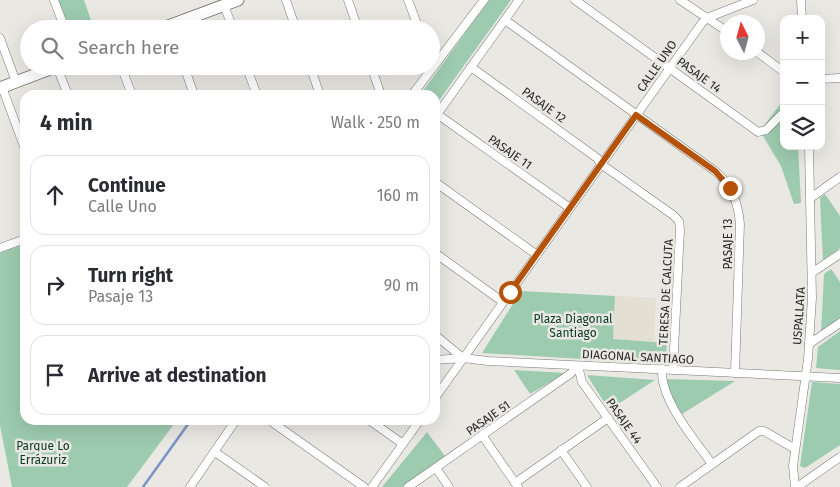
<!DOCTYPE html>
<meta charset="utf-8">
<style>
body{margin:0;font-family:"Fira Sans",sans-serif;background:#f7f7f7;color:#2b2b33}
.controls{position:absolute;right:15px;top:15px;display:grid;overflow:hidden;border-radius:10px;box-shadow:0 5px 20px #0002}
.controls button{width:45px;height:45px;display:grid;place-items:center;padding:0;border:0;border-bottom:1px solid #e1e1e2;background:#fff;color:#2b2b33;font:25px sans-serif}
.compass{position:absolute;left:720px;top:15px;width:45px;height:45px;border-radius:50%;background:#fff;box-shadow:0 5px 20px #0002;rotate:354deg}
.stop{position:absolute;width:15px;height:15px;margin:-11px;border:4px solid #b45309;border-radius:50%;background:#fff}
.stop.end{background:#b45309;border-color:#fff;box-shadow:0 1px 5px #0008}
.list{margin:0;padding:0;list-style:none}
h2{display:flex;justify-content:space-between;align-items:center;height:65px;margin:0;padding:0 20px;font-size:21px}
h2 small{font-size:16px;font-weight:400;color:#7c7c81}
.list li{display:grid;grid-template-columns:32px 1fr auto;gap:15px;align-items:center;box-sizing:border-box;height:80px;margin:0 10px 10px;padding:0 10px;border:1px solid #e1e1e2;border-radius:15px}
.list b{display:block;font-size:19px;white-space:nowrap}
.list p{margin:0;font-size:16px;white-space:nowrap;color:#7c7c81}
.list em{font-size:16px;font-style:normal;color:#7c7c81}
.icon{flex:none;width:28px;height:28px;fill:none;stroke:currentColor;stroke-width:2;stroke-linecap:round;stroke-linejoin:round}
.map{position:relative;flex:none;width:840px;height:487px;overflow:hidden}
.search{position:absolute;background:#fff;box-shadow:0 5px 20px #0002;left:20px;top:20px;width:420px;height:55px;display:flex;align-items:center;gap:12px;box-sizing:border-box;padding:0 18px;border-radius:28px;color:#7c7c81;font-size:19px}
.panel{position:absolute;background:#fff;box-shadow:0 5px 20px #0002;left:20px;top:90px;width:420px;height:335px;border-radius:15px}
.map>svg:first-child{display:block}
</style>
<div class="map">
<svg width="840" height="487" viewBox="0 0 840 487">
<rect width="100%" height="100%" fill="#e9e8e3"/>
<polygon fill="#e3e0d3" points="615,296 656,298 654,342 613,339"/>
<g fill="#9dcbaf">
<polygon points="55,0 84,0 94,29 66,29"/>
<polygon points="489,0 511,0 435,106 435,95 420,95"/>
<polygon points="784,99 784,146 798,146 801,203 794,204 781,166 760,131"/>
<polygon points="825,194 840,216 840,248 823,260 820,198"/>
<polygon points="25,244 25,420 177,420 127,487 12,487 0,425 0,253"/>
<polygon points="831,269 840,282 840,320 821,333 824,274"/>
<polygon points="521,291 615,296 613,339 667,343 665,364 482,353"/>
<polygon points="840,331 840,370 816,368 818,347"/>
<polygon points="514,370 566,373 530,394"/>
<polygon points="587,375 655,380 609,410"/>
<polygon points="666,379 735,381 682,414 672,401"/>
<polygon points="812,382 840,384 840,445 805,468 800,466"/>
<polygon points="427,432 445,456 405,487 382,487"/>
</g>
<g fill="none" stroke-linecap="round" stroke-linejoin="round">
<polyline stroke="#7a94c6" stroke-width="2.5" points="143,487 191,420"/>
<g stroke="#7a7974" stroke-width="9">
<g id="street">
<polyline points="54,0 65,29"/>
<polyline points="286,0 296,29"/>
<polyline points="348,0 358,29"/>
<polyline points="408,0 419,29"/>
<polyline points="575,0 758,132 766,130 784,112"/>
<polyline points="680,0 728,32"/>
<polyline points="801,0 802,19"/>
<polyline points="224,5 233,29"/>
<path d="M505 20 715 171C732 186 738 202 740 224L735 373"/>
<polyline points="0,38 16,82"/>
<polyline points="757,52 784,72"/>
<polyline points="121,66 132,95"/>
<polyline points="184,66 194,95"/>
<polyline points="246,66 257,95"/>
<polyline points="310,66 320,95"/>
<polyline points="371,66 381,95"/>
<polyline points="57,67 68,95"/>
<polyline points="471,67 597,158 601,164 673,215 679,221 680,230 673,370"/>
<polyline points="821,79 840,78"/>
<polyline points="2,87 25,149"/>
<polyline points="412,95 484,0"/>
<polyline points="437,114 570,208"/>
<polyline points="436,116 519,0"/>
<polyline points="435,182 537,255"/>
<polyline points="812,197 840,177"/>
<polyline points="0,248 25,239"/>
<polyline points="435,253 503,302"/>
<polyline points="813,272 840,254"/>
<polyline points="435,335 463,358"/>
<polyline points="809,344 840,323"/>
<polyline points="435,360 463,358 488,361 840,378"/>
<polyline points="578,366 582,382 657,487"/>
<path d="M662 369C660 400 695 440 712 464"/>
<polyline points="435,398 702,23 707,18 753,0"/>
<polyline points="269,420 364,487"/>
<polyline points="369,420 403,444"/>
<polyline points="482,435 518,487"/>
<polyline points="561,450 587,487"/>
<polyline points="215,452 265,487"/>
<polyline points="436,468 449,487"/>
<polyline points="515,483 608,418"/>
<polyline points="190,487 236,420"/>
<polyline points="372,487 420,420"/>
<polyline points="408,487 570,374 578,366"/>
<polyline points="680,487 759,431 764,431 795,449"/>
<polyline points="795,487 793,466 808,359 812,298 809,146"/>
<polyline points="797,487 840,457"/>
</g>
</g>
<g stroke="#7a7974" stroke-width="13">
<g id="secondary">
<polyline points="160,29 238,0"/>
<polyline points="0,88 58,66"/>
</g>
</g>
<use href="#street" stroke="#fff" stroke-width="8"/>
<use href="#secondary" stroke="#fff" stroke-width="11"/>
</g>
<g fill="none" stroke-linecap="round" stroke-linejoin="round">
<polyline stroke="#b45309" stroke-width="6" points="510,292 636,115 715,171 730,188"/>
</g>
<g text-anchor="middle" stroke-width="5" stroke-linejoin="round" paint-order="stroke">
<g font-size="12" fill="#282826" stroke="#e9e8e3">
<text transform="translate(657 66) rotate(-55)" y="4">CALLE UNO</text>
<text transform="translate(699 75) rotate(36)" y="4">PASAJE 14</text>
<text transform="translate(544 105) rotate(36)" y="4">PASAJE 12</text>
<text transform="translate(510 152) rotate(35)" y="4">PASAJE 11</text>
<text transform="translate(728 244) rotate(-90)" y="4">PASAJE 13</text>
<text transform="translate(666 292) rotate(-87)" y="4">TERESA DE CALCUTA</text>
<text transform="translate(799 316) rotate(-86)" y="4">USPALLATA</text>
<text transform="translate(638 357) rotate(3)" y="4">DIAGONAL SANTIAGO</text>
<text transform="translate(488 418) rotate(-35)" y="4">PASAJE 51</text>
<text transform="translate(624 421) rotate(55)" y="4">PASAJE 44</text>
</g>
<g font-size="12" fill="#093a23" stroke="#e9e8e3">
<text x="573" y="323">Plaza Diagonal<tspan x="573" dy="14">Santiago</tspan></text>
<text x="43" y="450">Parque Lo<tspan x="43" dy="14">Errázuriz</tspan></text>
</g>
</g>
</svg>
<div class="controls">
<button>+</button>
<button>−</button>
<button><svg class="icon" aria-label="layers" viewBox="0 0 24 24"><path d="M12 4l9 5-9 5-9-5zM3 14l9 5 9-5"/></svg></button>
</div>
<svg class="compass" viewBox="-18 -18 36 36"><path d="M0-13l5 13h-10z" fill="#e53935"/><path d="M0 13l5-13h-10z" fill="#7c7c81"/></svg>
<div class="stop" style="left:510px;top:292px"></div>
<div class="stop end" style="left:730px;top:188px"></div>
<div class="search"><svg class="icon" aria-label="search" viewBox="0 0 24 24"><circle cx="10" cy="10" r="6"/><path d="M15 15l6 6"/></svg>Search here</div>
<section class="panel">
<h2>4 min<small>Walk · 250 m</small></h2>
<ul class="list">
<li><svg class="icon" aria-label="ahead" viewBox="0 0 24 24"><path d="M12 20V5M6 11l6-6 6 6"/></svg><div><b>Continue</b><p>Calle Uno</p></div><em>160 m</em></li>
<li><svg class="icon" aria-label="right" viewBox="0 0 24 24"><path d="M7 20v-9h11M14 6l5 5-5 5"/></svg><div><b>Turn right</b><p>Pasaje 13</p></div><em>90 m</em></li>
<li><svg class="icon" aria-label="arrive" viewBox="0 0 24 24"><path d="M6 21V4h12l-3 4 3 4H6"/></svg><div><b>Arrive at destination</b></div></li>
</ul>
</section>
</div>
